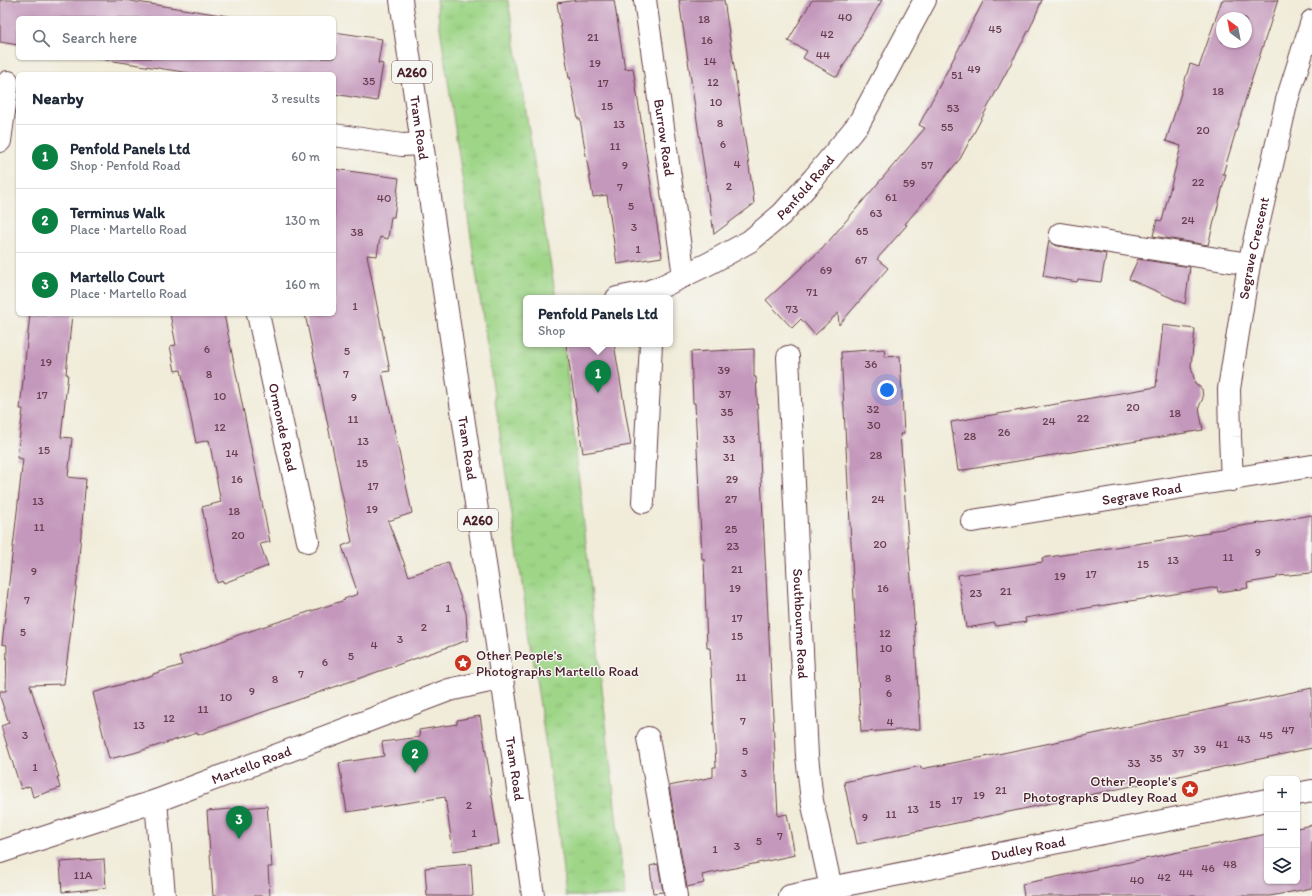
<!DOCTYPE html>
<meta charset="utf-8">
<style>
body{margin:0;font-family:Itim,sans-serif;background:#f6f6f7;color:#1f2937}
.controls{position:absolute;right:12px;bottom:12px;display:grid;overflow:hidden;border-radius:6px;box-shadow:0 1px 3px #0004}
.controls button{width:36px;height:36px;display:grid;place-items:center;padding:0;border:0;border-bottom:1px solid #e0e1e3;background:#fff;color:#1f2937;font:20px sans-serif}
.compass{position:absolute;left:1216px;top:12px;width:36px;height:36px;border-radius:50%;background:#fff;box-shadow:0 1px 3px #0004;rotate:328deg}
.you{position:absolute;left:887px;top:390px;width:14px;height:14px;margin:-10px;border:3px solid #fff;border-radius:50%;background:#1a73e8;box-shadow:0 0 0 6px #1a73e833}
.badge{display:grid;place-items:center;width:26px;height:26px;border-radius:50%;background:#0b8043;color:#fff;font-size:13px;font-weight:700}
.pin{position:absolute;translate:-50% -33px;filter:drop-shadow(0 1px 2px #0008)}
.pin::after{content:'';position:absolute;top:21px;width:14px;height:12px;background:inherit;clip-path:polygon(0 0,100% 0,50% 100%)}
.popup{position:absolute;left:523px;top:295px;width:150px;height:52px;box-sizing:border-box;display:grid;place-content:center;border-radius:6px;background:#fff;filter:drop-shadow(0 1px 3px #0005);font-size:13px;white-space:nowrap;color:#747a83}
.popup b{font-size:15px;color:#1f2937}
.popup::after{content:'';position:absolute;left:50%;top:100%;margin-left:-8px;border:8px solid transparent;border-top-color:#fff}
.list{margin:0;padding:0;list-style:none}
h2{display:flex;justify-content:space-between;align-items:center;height:52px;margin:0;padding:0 16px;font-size:17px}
h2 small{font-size:13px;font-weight:400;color:#747a83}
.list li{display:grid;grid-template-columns:26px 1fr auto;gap:12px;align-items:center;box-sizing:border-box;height:64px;padding:0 16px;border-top:1px solid #e0e1e3}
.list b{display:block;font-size:15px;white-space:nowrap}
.list p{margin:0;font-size:13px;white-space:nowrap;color:#747a83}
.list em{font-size:13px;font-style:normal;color:#747a83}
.icon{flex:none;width:22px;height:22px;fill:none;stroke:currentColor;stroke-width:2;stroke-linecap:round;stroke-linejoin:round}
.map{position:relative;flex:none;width:1312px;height:896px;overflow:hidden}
.search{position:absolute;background:#fff;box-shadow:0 1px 3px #0004;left:16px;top:16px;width:320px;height:44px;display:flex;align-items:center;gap:10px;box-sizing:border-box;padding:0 14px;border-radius:6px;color:#747a83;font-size:15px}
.panel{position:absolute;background:#fff;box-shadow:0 1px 3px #0004;left:16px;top:72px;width:320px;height:244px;border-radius:6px}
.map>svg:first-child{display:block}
</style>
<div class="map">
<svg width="1312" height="896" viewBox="0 0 1312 896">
<defs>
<pattern id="grass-tufts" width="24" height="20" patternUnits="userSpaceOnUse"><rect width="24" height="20" fill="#9ed587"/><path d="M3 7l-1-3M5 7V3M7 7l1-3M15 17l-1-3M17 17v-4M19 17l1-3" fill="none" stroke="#8ab675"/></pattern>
</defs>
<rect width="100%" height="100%" fill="#f6f6f2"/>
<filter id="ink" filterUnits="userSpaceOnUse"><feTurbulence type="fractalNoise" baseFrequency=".025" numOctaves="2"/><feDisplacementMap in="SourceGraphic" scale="8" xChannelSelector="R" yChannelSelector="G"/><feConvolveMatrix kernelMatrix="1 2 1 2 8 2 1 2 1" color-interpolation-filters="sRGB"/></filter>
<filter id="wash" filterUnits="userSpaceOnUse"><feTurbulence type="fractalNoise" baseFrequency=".012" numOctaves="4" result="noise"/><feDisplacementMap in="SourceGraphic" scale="16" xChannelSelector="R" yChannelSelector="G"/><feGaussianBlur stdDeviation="0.9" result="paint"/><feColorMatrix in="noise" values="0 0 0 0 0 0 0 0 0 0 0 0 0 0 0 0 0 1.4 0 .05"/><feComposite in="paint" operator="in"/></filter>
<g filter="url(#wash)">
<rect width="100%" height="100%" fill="#f1ecd9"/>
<polygon fill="url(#grass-tufts)" stroke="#747a59" points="436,0 508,0 556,298 526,298 526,344 564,344 625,896 566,896 557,821"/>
<g id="blocks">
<g fill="#c498bc" fill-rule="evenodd">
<polygon points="0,0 124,0 241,18 18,18 18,45 0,42"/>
<polygon points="578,0 614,0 625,69 633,68 662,257 617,264 607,195 593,197 580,119 578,119 570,77 569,78 557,3"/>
<polygon points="679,0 724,0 753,193 754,204 714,234"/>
<polygon points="812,0 882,0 837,77 803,58 807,51 788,41"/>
<polygon points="984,0 1042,0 1031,26 960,159 905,224 907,225 877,259 888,268 839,325 838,313 815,335 801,319 792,328 766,300 822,249 925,128 919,125"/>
<path d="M1222 0H1278L1249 88 1223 174H1226L1208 245 1153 236 1157 220 1162 221 1181 146 1166 141 1190 64 1199 67ZM1222 18H1246V42H1222Z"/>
<polygon points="334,32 382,39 378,63 383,64 377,101 334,94 334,74 196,74 95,58 334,58"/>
<polygon points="334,169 399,178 394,217 391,217 388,239 380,237 377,256 367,255 390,371 382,372 412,513 388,521 409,576 448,562 466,613 468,640 198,735 197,733 134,753 109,759 93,693 153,675 153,674 182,665 179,657 241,634 345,600 344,599 358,594 342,546 352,542 305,314 334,314"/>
<polygon points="1049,240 1052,244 1058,246 1106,254 1101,282 1078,279 1077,282 1043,276"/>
<polygon points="1138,259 1190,267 1185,304 1129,279"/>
<polygon points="30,314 72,314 66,374 68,374 61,437 72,438 68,477 86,479 76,590 64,684 30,685 59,777 57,777 60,788 33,797 30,786 21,789 1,726 9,723 0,697 0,691 6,691 7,645 2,644 23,459 17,458 23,409 20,409"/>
<polygon points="170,314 224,314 270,542 260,544 268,566 224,583 223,581 217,583 202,507 221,502 209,440 196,443 181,370 175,371 170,346 176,345"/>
<polygon points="1163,325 1195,329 1191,366 1195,383 1202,389 1203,398 1199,407 1203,430 958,471 951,422 1156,387"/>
<polygon points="566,344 614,344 631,445 583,453"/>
<polygon points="754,349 754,377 756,377 778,816 787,814 795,855 702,875 704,883 687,887 669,786 713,777 713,767 716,767 710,648 707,648 704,559 702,559 701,537 695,403 693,403 691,352"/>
<polygon points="884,349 885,357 900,356 904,434 900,434 914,619 920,729 861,732 841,352"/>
<polygon points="1312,515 1312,573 1277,576 1277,578 1247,583 1248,588 1218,592 1217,587 1025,618 1026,622 996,626 995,623 966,628 958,575 1043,562 1042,558 1209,533 1209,531"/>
<polygon points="1312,688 1312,748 857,844 844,782 921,766 921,769 984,757"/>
<polygon points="480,716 491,783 490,783 499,844 453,851 445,797 347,812 339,763 384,756 382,742 420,737 419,730 457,724 457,720"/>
<polygon points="267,806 272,867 268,867 270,896 213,896 207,811"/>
<polygon points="1312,825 1312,888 1270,896 1024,896 1022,884 1267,834 1267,881 1297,881 1297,828"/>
<polygon points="104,859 106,888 62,892 60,862"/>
<polygon points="471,864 473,896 427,896 425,868"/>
<polygon points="658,864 663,892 653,893 650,866"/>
</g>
</g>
</g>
<g filter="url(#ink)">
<use href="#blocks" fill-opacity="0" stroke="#633e45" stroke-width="1"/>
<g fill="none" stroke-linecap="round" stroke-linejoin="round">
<g stroke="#633e45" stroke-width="24">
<g id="minor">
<path id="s1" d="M645 0 684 276"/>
<polyline points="334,135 402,145 422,144"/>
<polyline points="0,141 8,82"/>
<polyline points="1060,234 1249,264"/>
<path id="s2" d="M617 298 647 292 663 286 710 263 750 241 782 214 814 178 859 123 925 0"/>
<path id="s3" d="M258 314 308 541"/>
<path id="s4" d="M788 357 807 756 812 801 831 888"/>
<path id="s5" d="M1232 480 1230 437 1229 389 1249 264 1287 100 1312 21"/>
<polyline points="643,502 651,344"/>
<path id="s6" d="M972 521 1312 466"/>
<polyline points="648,738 676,896"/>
<polyline points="1297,794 1312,791"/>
<polyline points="156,801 164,896"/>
<path id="s7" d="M0 852 156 801 449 690 503 678"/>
<path id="s8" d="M790 896 1267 800"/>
</g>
</g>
<g stroke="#633e45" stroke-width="24">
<g id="major">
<path id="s9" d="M401 0C444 299 492 597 533 896"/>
</g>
</g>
<use href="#minor" stroke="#fff" stroke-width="22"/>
<use href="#major" stroke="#fff" stroke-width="22"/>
</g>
</g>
<defs>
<g id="sight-disc" transform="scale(0.9)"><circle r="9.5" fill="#c8321e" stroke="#f6f6f2"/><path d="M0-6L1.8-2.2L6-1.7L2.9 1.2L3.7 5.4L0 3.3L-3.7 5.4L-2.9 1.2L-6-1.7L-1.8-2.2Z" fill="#fff"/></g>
</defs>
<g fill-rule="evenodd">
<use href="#sight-disc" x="463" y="663"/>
<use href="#sight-disc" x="1190" y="789"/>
</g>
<g text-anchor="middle" stroke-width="3" stroke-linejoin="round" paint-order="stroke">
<g font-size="12" fill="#683d4f">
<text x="845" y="21">40</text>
<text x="704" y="23">18</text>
<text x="995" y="33">45</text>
<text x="827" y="38">42</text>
<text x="593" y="41">21</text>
<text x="707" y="44">16</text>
<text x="823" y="59">44</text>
<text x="710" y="65">14</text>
<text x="595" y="67">19</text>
<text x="974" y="73">49</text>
<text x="957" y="79">51</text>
<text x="369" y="85">35</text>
<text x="713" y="86">12</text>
<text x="603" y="87">17</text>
<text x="1218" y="95">18</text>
<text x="716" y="106">10</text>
<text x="607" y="110">15</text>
<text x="953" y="112">53</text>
<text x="720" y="127">8</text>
<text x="619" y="128">13</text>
<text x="947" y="131">55</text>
<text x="1203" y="134">20</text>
<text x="723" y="148">6</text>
<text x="615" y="150">11</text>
<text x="737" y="168">4</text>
<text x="625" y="169">9</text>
<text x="927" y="169">57</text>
<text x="1198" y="186">22</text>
<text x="909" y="187">59</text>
<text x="729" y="190">2</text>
<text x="620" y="191">7</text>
<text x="891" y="201">61</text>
<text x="384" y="202">40</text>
<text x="631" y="210">5</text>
<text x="876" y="217">63</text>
<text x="1188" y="224">24</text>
<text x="634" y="231">3</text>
<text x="862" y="235">65</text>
<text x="357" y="236">38</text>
<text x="638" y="253">1</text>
<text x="861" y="264">67</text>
<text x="826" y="274">69</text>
<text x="812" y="296">71</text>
<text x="355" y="310">1</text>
<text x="792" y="313">73</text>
<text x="207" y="353">6</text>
<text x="347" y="355">5</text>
<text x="46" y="366">19</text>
<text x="871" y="368">36</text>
<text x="724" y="374">39</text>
<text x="209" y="378">8</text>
<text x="346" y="378">7</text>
<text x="725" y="398">37</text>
<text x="42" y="399">17</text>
<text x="220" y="400">10</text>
<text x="354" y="401">9</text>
<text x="1133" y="411">20</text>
<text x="873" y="413">32</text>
<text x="727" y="416">35</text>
<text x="1175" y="417">18</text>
<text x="1083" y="422">22</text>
<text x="353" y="423">11</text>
<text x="1049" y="425">24</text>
<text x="874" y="429">30</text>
<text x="220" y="431">12</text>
<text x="1004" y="436">26</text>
<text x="970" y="440">28</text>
<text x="729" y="443">33</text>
<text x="363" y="445">13</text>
<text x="44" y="454">15</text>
<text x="232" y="457">14</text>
<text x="876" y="459">28</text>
<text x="729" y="461">31</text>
<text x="362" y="467">15</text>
<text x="237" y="483">16</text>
<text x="732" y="483">29</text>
<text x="373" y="490">17</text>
<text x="731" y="503">27</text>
<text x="878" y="503">24</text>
<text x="38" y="505">13</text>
<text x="372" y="513">19</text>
<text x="234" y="515">18</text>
<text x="39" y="531">11</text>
<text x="731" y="533">25</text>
<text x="238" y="539">20</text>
<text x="880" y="548">20</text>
<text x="733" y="550">23</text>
<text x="1258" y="556">9</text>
<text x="1228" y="561">11</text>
<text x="1173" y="564">13</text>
<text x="1143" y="568">15</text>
<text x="737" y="573">21</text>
<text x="34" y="575">9</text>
<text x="1091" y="578">17</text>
<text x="1060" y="580">19</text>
<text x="735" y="592">19</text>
<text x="883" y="592">16</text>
<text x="1006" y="595">21</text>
<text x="976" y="597">23</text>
<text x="27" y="604">7</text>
<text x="448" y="612">1</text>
<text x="737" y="622">17</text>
<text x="424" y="631">2</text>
<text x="23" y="636">5</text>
<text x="885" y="637">12</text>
<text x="737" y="640">15</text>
<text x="400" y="643">3</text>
<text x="374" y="649">4</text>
<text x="886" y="652">10</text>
<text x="351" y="660">5</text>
<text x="325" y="666">6</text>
<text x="301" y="678">7</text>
<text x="741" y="681">11</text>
<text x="888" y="682">8</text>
<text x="275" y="683">8</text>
<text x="252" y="695">9</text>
<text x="889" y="697">6</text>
<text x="226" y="701">10</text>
<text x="203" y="713">11</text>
<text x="169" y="722">12</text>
<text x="743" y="725">7</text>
<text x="890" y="726">4</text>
<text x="139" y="729">13</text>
<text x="1288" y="734">47</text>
<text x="25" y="739">3</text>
<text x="1266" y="739">45</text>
<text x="1244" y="743">43</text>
<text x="1222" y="748">41</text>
<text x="1200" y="753">39</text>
<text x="745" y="755">5</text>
<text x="1178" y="757">37</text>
<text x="1156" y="762">35</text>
<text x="1134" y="767">33</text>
<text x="35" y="771">1</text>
<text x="744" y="777">3</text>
<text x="1001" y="794">21</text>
<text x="979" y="799">19</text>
<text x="957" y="804">17</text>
<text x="935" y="808">15</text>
<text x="469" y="809">2</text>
<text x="913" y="813">13</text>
<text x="891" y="818">11</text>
<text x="865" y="821">9</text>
<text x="474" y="837">1</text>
<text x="780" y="840">7</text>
<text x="759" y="845">5</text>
<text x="737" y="850">3</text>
<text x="715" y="853">1</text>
<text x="1230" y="868">48</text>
<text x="1208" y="872">46</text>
<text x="1186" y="877">44</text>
<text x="83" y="879">11A</text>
<text x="1164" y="881">42</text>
<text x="1137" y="884">40</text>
</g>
<g fill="#f6f6f2" stroke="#7e6067" stroke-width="1">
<rect x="392" y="61" width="40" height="22" rx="3"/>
<rect x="458" y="509" width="40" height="22" rx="3"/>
</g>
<g font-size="13" font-weight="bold" fill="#4a1f2b">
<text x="412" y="77">A260</text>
<text x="478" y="525">A260</text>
</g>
<g font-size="14" fill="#4a1f2b" stroke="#f6f6f2">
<text dy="5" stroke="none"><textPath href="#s9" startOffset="129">Tram Road</textPath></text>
<text dy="5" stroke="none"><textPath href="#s1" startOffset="139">Burrow Road</textPath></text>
<text dy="5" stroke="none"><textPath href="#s2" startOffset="223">Penfold Road</textPath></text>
<text dy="5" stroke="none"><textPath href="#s5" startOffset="234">Segrave Crescent</textPath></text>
<text dy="5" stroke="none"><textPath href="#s3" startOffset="116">Ormonde Road</textPath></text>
<text dy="5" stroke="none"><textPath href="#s9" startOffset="453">Tram Road</textPath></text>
<text dy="5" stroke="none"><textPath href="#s6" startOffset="172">Segrave Road</textPath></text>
<text dy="5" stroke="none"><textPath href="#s4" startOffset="267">Southbourne Road</textPath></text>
<text dy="5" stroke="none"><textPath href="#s7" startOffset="266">Martello Road</textPath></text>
<text dy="5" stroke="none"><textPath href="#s9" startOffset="777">Tram Road</textPath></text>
<text dy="5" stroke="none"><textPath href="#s8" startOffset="243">Dudley Road</textPath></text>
</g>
<g font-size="14" fill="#4a1f2b" stroke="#f6f6f2" text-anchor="start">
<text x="476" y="660">Other People's<tspan x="476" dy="16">Photographs Martello Road</tspan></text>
<text x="1177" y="786" text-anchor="end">Other People's<tspan x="1177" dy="16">Photographs Dudley Road</tspan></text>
</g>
</g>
</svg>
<div class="controls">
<button>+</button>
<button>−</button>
<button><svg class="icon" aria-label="layers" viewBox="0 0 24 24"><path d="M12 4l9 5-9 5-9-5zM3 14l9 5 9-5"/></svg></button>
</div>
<svg class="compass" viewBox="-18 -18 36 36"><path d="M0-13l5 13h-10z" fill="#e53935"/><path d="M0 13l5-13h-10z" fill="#747a83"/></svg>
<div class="you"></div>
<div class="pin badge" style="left:598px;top:393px">1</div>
<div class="popup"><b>Penfold Panels Ltd</b>Shop</div>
<div class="pin badge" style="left:415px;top:773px">2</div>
<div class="pin badge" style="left:239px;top:839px">3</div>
<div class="search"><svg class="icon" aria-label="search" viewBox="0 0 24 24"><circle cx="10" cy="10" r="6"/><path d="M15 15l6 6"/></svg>Search here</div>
<section class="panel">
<h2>Nearby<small>3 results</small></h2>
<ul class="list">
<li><span class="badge">1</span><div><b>Penfold Panels Ltd</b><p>Shop · Penfold Road</p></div><em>60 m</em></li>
<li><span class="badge">2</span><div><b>Terminus Walk</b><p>Place · Martello Road</p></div><em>130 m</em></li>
<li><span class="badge">3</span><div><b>Martello Court</b><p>Place · Martello Road</p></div><em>160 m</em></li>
</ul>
</section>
</div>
